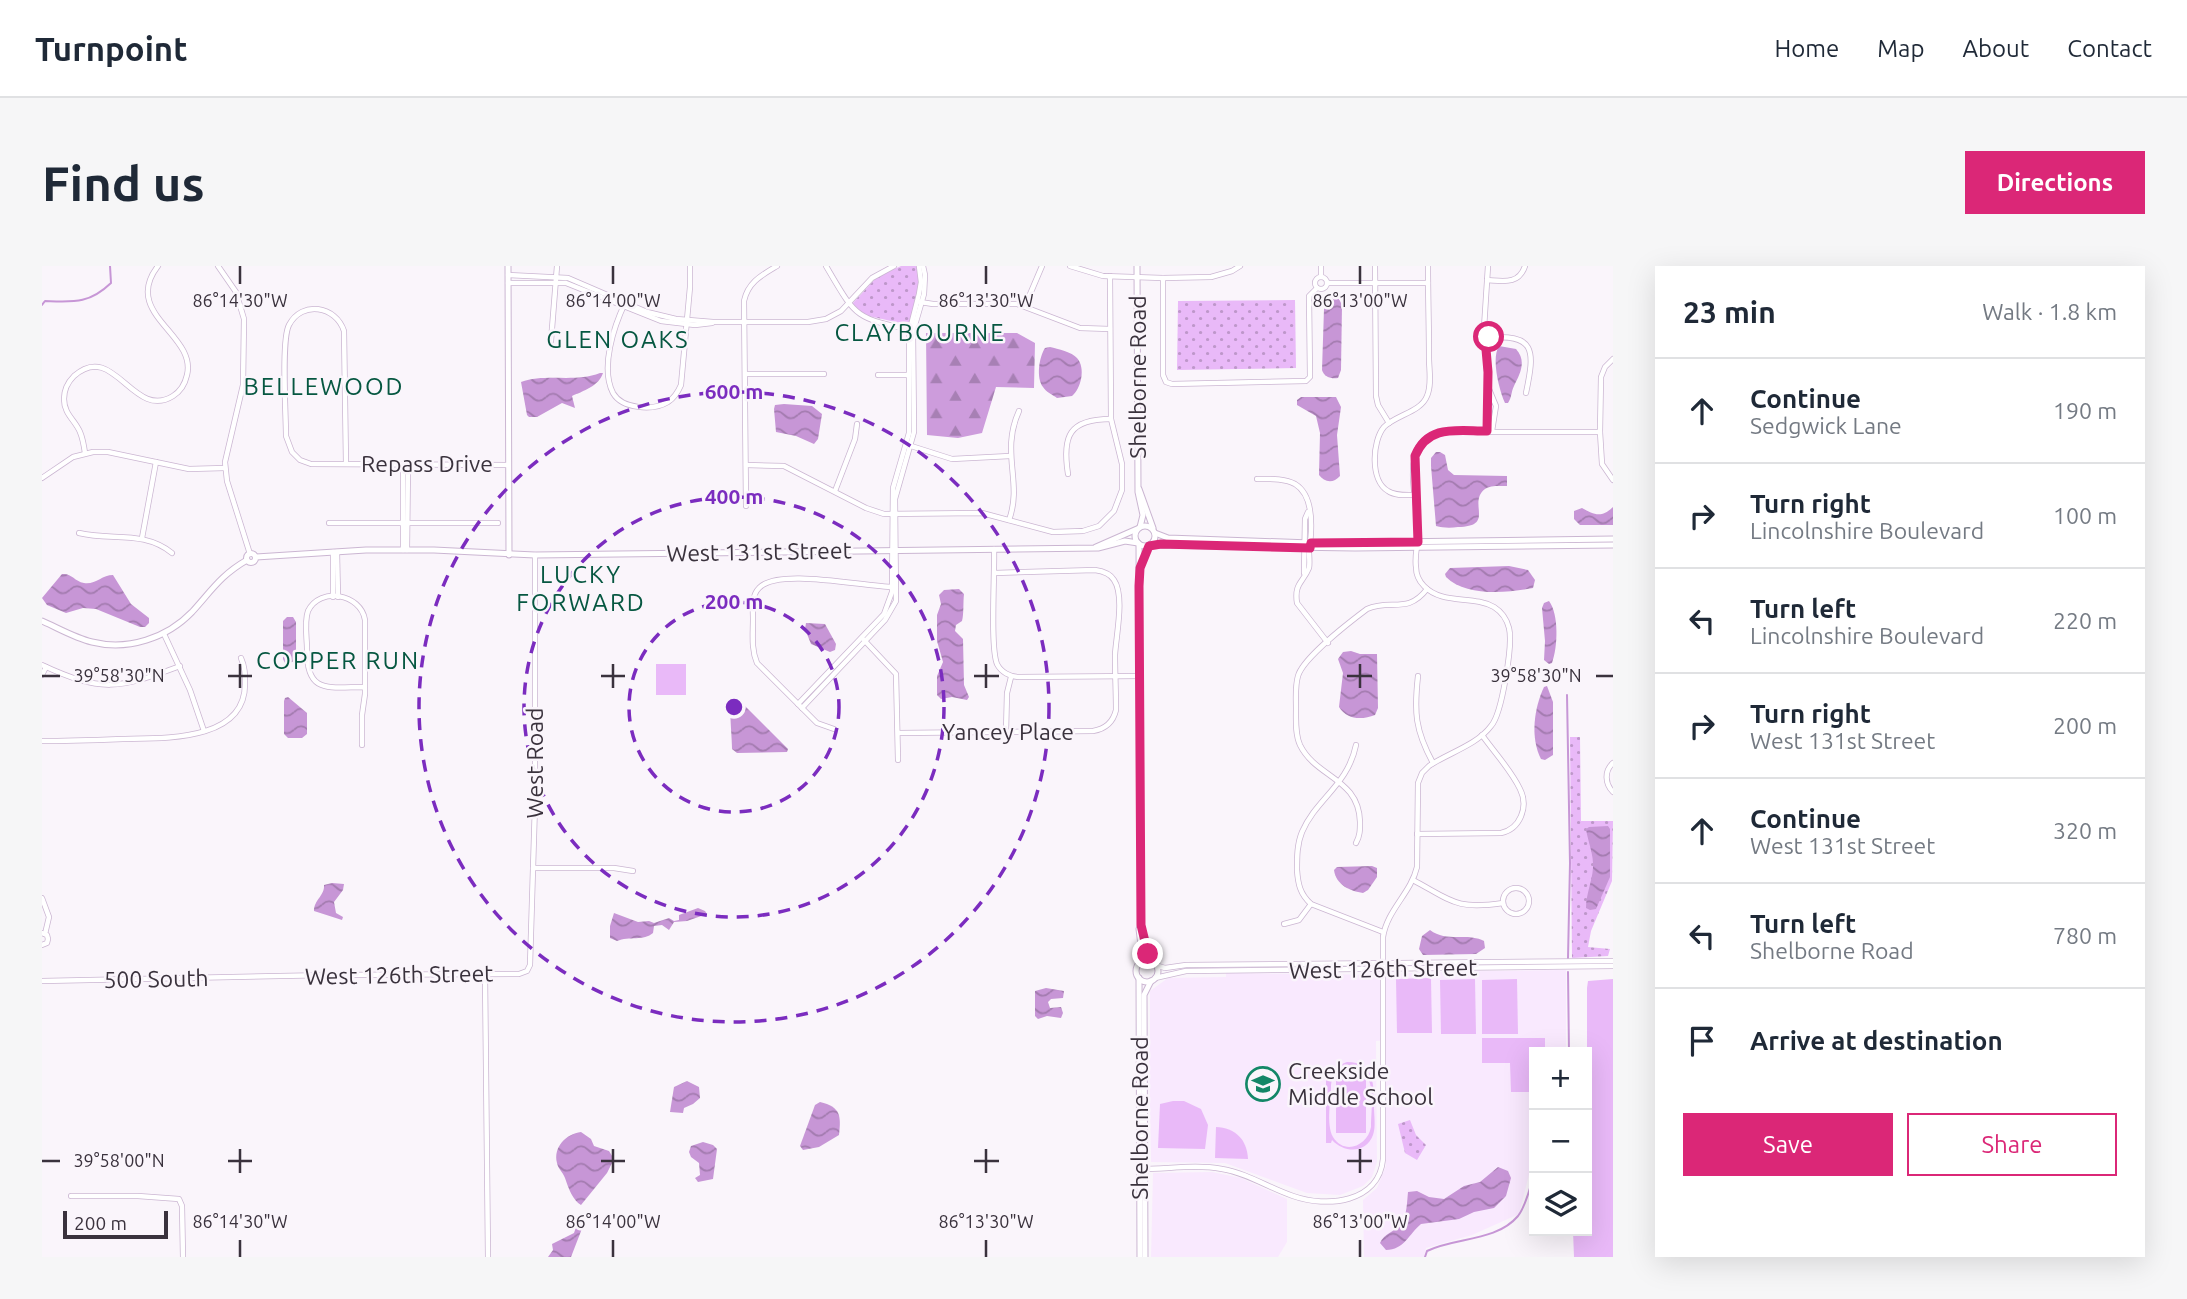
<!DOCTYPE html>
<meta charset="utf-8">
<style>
body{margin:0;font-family:Ubuntu,sans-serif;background:#f6f6f7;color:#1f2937}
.controls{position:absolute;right:21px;bottom:21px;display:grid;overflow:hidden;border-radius:0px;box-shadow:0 7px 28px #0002}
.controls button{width:63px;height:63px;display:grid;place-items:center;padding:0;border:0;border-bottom:2px solid #e0e1e3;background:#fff;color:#1f2937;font:35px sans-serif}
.scale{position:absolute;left:21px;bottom:18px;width:105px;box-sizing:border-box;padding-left:7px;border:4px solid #3a323d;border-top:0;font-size:19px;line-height:24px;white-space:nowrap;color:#3a323d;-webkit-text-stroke:5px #faf5fb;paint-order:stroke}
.stop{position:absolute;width:21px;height:21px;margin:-16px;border:5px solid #db2777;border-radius:50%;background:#fff}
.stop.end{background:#db2777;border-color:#fff;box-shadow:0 2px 7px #0008}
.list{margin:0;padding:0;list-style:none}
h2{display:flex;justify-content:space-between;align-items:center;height:91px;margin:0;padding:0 28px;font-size:30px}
h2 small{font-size:23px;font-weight:400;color:#747a83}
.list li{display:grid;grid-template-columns:46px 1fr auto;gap:21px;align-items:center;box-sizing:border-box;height:105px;padding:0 28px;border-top:2px solid #e0e1e3}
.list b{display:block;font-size:26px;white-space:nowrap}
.list p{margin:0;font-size:23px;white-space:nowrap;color:#747a83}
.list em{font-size:23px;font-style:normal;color:#747a83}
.actions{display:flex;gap:14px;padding:21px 28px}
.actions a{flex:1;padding:16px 0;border:2px solid #db2777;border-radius:0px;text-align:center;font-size:24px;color:#db2777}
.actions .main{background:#db2777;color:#fff}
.icon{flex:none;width:38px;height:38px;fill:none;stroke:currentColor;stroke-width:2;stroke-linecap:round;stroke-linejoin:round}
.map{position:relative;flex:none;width:1571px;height:991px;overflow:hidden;border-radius:0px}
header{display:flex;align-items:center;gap:42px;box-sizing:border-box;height:98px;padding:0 35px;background:#fff;border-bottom:2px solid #e0e1e3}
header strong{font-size:33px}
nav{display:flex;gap:38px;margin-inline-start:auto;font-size:24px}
.intro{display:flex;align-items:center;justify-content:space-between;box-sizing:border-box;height:168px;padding:0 42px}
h1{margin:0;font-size:49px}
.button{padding:18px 32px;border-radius:0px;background:#db2777;color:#fff;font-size:24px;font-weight:700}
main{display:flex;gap:42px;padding:0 42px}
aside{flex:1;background:#fff;border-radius:0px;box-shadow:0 7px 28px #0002}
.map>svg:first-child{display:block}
</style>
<header>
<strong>Turnpoint</strong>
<nav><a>Home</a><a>Map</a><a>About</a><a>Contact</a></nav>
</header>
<div class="intro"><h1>Find us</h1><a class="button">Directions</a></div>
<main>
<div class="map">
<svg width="1571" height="991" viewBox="0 0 1571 991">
<defs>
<pattern id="grass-dots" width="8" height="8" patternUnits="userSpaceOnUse" patternTransform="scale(1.75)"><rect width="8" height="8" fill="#e9b9f8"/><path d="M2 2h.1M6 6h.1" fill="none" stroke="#be97ca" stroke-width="1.8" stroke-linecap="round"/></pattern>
<pattern id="forest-firs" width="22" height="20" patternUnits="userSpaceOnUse" patternTransform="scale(1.75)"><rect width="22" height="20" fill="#cd9cdc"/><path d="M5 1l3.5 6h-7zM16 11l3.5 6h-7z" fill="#a780b4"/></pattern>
<pattern id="water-waves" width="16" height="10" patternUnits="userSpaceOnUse" patternTransform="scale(1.75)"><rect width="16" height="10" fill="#c796d6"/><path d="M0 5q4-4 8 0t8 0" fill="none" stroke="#a37baf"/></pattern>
</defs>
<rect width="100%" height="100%" fill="#faf5fb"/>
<g fill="#f9e9fe">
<polygon points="1524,704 1524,786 1492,786 1492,889 1477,948 1430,969 1384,982 1382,991 1322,991 1321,934 1335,922 1344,900 1343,774 1334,775 1335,896 1330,911 1321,920 1298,929 1265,927 1183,897 1109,896 1107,784 1108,781 1108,725 1126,712 1184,711 1184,707 1343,709 1379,706"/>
<polygon points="1170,906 1199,912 1245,933 1245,976 1236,991 1109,991 1111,907"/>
</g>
<g fill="url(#grass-dots)">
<path d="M859 0H875C880 21 873 39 867 59L822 49 810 38 835 11Z"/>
<polygon points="1253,34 1254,102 1135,104 1136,35"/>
<polygon points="1528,471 1538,471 1539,555 1571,555 1570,615 1549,665 1546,681 1568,683 1566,690 1530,692"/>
<polygon points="1368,854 1374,869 1384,879 1375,894 1363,887 1356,858"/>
</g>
<polygon fill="url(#forest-firs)" points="884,67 975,67 993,77 992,122 954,121 940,167 916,172 885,169"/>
<g fill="#e9b9f8" fill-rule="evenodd">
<rect x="614" y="398" width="30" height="31"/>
<polygon points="1389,712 1390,767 1355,767 1354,713"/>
<polygon points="1433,713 1434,768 1399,768 1398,714"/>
<polygon points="1475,713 1476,768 1440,768 1440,714"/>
<polygon points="1571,713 1571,991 1532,991 1531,965 1545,965 1545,722 1546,715"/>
<polygon points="1440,772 1503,772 1503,786 1492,786 1492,826 1469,826 1468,797 1440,797"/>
<path d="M1305 796C1333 796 1332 820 1332 841 1332 850 1334 861 1331 869 1324 888 1302 887 1290 874L1289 877H1284V803H1288L1289 806 1295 800ZM1312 800C1336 808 1329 840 1329 861 1326 879 1303 890 1291 871 1284 858 1289 834 1289 819 1290 806 1299 799 1312 800Z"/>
<rect x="1294" y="812" width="30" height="55"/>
<polygon points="1131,835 1142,835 1159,843 1166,859 1163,883 1116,882 1118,838"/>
<path d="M1174 861C1193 862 1205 873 1206 893L1173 892Z"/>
</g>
<g fill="url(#water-waves)">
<path d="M1293 32 1297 33 1300 39 1299 104 1296 112C1289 113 1282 111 1280 104L1282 43 1286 33Z"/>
<path d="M1457 80 1474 83C1485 95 1478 108 1472 120 1469 126 1470 131 1466 137H1463C1457 124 1449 92 1457 80Z"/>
<path d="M1008 81C1016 83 1030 86 1035 92 1044 102 1039 123 1030 130L1015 132C1011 129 1004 126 1001 121 994 112 997 91 1003 82Z"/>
<path d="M558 107H561C557 120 541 125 530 130L533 142 520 137 495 151H487L485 149 479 116C504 107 533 117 558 107Z"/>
<path d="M1259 131H1294L1299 141 1295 169 1298 210C1291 218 1282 216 1277 209L1278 167 1274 150 1255 139V134Z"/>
<polygon points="742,138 770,140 780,148 776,173 772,178 754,170 734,166 732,143 733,139"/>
<path d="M1394 186H1398L1403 189 1406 204 1412 209 1465 210V220C1458 220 1448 219 1443 223 1425 237 1454 260 1416 261 1409 262 1401 262 1394 260L1389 200V192Z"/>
<path d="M1571 241V259H1538L1532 253V245L1540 242C1552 249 1560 252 1571 241Z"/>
<path d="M1467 300 1486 304 1493 314 1491 322C1465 327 1424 331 1404 311L1403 308 1408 302Z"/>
<path d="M20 308C30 307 32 315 42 317 53 319 60 309 71 309L89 338 107 352V357L103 361H98L54 343 41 342 24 347 5 339 0 332Z"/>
<path d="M917 323 922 328C921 336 922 348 920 355L914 359 913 365 921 373 922 419 927 431 925 434 910 431 899 433 895 429V410L901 396 895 375V349L899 338 897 329 902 324Z"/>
<path d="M1507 335C1517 348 1516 381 1510 397L1507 398 1502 394 1503 375 1500 342 1502 337Z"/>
<polygon points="245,351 251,351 254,356 254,393 251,396 243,397 241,393 241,355"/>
<polygon points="764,357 783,358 794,378 793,384 788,386 769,378 763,363"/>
<path d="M1309 385 1318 388H1335L1336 442 1333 449C1320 454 1305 454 1297 441L1301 407 1296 393 1301 386Z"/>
<path d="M1505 420 1511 436V489L1503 494 1499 493C1488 472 1492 442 1502 421Z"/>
<polygon points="246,431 265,447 265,468 260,472 246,472 242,468 242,435 243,432"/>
<path d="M692 433H696L746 483 745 486 695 487 690 483C690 470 687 445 689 434Z"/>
<path d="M1566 560 1568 563V611L1554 643 1548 644 1544 642C1544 628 1550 616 1551 602 1552 589 1546 576 1544 563L1547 561Z"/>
<path d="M1330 600 1335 602V611L1326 624 1321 627C1308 625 1294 619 1292 604L1295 601Z"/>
<path d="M290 617 302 618 301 624 292 636 294 647 301 651 300 654 272 645C272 634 283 629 282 619Z"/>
<path d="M656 642 663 645 665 648 645 655 632 656 627 664 620 659 612 660 611 667C602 675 587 670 575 675L568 672V660L572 647 596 656 607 655 612 657 627 652 632 655 637 654V649Z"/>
<path d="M1388 664C1405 677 1425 666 1442 675L1443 682 1434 688 1381 689 1377 683 1380 670Z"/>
<polygon points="1004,722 1022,725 1021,732 1009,733 1006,736 1008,742 1019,741 1021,747 1019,752 1005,750 996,753 993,750 993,725"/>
<polygon points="645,815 657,821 658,832 651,838 642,842 641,847 628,846 632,821"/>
<path d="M778 836C799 841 799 850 797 869L777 881 761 884 758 880 773 839Z"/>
<path d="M539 866 549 873 552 880 567 885 572 893 565 907 539 939C531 935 526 921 523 912 521 906 516 903 515 897 511 881 524 868 539 866Z"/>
<polygon points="661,876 671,879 675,883 671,913 656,916 653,912 658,909 657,897 649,891 647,886 649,880"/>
<path d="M1456 901 1466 905 1469 912 1464 930 1452 942 1432 946 1417 953 1379 958C1367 968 1362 984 1344 984L1338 977C1342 967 1353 966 1360 957 1365 948 1365 936 1366 926L1375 925 1387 931 1402 933 1422 920 1438 916Z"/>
<polygon points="535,958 541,960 529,991 506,991 511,984 510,978 532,967"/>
</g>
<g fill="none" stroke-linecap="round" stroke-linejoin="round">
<g stroke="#c796d6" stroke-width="2">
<path d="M0 39 3 35C32 36 47 38 69 17L68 0"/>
<polyline points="1525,429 1528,597 1526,692"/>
<polyline points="1526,706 1527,786"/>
<path d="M1383 991 1385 985C1413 971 1454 976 1476 950 1484 940 1488 921 1492 909"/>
</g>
<g stroke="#cbb6d2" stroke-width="6">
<g id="minor">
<polyline points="176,0 194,26 202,53 201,119 183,196 185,215 208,288"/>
<path d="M784 0C814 51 812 52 870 64"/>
<polyline points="1028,0 1061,10 1121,12 1169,11 1190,5 1198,0"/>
<polyline points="1333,0 1334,130 1336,139 1347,157"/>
<polyline points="466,9 526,12 605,46 634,53 671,56 766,56 784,53 799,45 830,12 852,0"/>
<circle cx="1279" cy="17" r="6"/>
<polyline points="1279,11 1279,0"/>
<polyline points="1121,12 1121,109 1124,116 1130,118 1264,115 1268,111 1267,30 1275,22"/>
<path d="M1445 14C1461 15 1477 19 1483 0"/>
<polyline points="466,17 524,17 619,55 653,59 670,57"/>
<polyline points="1285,17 1386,17"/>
<polyline points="878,36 891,38 975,38 1038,62 1068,63"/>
<path d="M583 37C572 60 558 102 571 127 580 143 611 145 626 136 632 132 636 126 639 119L648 21V0"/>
<polyline points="983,40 1000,0"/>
<path d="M1443 72C1494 67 1493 84 1484 127"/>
<polyline points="509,75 515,0"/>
<polyline points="1571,93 1563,101 1559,111 1558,166 1560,198 1571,214"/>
<polyline points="704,108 782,108"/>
<polyline points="836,109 867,109"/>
<polyline points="1447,123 1454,140 1450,165"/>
<polyline points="1445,165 1446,122 1442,62 1446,0"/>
<polyline points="866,179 910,193 968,190"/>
<path d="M43 187C42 180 41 173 38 166 33 154 22 148 22 133 22 124 26 116 32 110 72 74 91 155 131 130 139 125 143 118 145 109 155 68 79 48 116 0"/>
<path d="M304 198 302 65C294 40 260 34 247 59 239 74 244 149 244 170L250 186 258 194 269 198 466 199"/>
<polyline points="704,199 742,200 824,242 842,248 940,247 1011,266 1041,265 1057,260 1072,245 1080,224 1080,198 1069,153 1068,10"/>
<path d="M1026 208C1020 170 1027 153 1069 153"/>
<polyline points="0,212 31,191 51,186 66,186 147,203 183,202"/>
<path d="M1215 213C1227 213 1242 212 1253 218 1273 230 1270 265 1267 285 1267 290 1268 297 1267 302 1261 317 1252 317 1255 337L1286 377"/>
<polyline points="793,225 813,173 815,158"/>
<path d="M1373 229C1364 229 1353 230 1346 225 1328 215 1330 175 1342 161 1354 149 1379 146 1385 130 1390 119 1387 103 1387 92 1387 61 1386 31 1386 0"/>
<path d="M704 240 702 35C706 16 720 9 735 0"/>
<path d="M967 254C981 216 958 187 977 145"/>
<polyline points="287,257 456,257"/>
<path d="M37 267C69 275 102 264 130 287"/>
<polyline points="100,272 114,196"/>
<path d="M952 283C953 306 948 381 955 398 959 406 968 411 977 411L1097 410"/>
<polyline points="361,284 361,198"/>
<polyline points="365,284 366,198"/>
<polyline points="291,286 291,331"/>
<polyline points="295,286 296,331"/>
<polyline points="1262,307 1263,253 1266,246"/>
<polyline points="122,368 148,424 162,465"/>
<polyline points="822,374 854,408 856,494"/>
<path d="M0 399C60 427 77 423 138 400"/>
<polyline points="0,409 4,401"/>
<path d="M1376 410C1372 446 1373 464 1391 497"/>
<polyline points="756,438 842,348 850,326 851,222 867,167 867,67 877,28 879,16 877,0"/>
<polyline points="760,442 843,354 854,335 853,233 872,166 871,66 882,28 883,9 881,0"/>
<path d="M792 463 775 457 715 397C709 383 711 368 711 353 711 343 709 330 717 322 736 301 822 321 851 321"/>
<polyline points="964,466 965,427 969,411"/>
<path d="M856 467 1051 465C1063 463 1071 457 1074 444 1074 426 1073 408 1073 389 1074 370 1083 330 1072 314 1068 307 1060 305 1053 304L953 307"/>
<path d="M0 475C27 475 54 474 81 473 121 472 203 476 203 418 203 408 203 401 199 392"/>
<path d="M320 479V449L323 428V354C319 328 278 320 266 345 262 356 265 372 265 383 264 429 287 421 323 421"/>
<path d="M1314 479C1306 519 1274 533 1260 566 1255 578 1255 591 1255 604 1256 618 1258 628 1269 638L1341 666"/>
<path d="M1571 497C1562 505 1563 518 1571 526"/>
<path d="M1375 568 1459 567C1478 563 1487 541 1478 523 1469 504 1452 486 1440 469"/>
<path d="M1314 577C1318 570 1318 564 1318 556 1317 512 1274 512 1258 479 1253 468 1254 454 1254 442 1254 431 1253 420 1256 410 1261 392 1309 355 1325 343 1349 332 1365 349 1385 323"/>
<polyline points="491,602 572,602 591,605"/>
<path d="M1371 614C1410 635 1414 644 1461 637"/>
<circle cx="1474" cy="635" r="13"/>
<polyline points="0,632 7,651 3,668"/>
<polyline points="1242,658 1257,654 1269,638"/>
<polyline points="0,667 5,669 6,673 5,677 0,679"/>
<polyline points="1113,699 1123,702 1144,699 1571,695"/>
<polyline points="443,708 446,991"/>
<polyline points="1113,712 1144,705 1571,700"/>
<polyline points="0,715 288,709 477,708 485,705 488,699 493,538 493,289"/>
<path d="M1099 903C1126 903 1154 898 1180 903 1205 907 1227 922 1251 930 1285 942 1337 937 1341 893V671C1345 644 1369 627 1375 601L1376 517 1380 507 1387 500C1406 487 1435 479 1449 460 1460 448 1471 378 1467 362 1465 354 1460 346 1452 341 1431 329 1400 339 1382 320 1377 315 1374 308 1374 301 1372 288 1377 277 1376 264 1376 240 1367 213 1373 190 1376 176 1386 169 1399 166H1558"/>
<polyline points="29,930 96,930 137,933 140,940 141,991"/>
</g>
</g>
<g stroke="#cbb6d2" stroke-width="7">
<g id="tertiary">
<polyline points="466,0 467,289"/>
<polyline points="1095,0 1096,226 1101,249 1098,261"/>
<polyline points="1097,223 1111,262"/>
<circle cx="1103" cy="270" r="10"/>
<polyline points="1113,267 1126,272 1269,277 1571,273"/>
<polyline points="1097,279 1099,659 1097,663 1100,687 1097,697"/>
<polyline points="1110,279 1313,282 1571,279"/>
<polyline points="1054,281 1095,263"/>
<circle cx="209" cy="292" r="4.5"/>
<polyline points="214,291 324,284 392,284 493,289 1056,282 1083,275 1096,277"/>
<polyline points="1098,302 1107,280"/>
<path d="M0 355C16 362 33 372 50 376 86 385 125 372 150 346 170 324 179 309 205 294"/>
<polyline points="1099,659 1105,685 1110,696"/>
<circle cx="1105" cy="705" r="11"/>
<polyline points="1097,712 1098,991"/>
<polyline points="1103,991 1102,729 1109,715"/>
</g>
</g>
<use href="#minor" stroke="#fff" stroke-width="4.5"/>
<use href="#tertiary" stroke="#fff" stroke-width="5"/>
</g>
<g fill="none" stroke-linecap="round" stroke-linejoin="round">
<path stroke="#db2777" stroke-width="9" d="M1106 688 1099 659 1097 320 1098 302 1107 280 1119 278 1268 282 1269 277 1376 276 1373 190C1386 158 1415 165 1445 165L1446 106 1443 72 1447 71"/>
</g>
<path fill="none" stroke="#3a323d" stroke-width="2.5" d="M198 0V18M571 0V18M944 0V18M1318 0V18M198 398V422M571 398V422M944 398V422M1318 398V422M0 410H18M186 410H210M559 410H583M932 410H957M1305 410H1330M1554 410H1571M198 883V907M571 883V907M944 883V907M1318 883V907M0 895H18M186 895H210M559 895H583M932 895H957M1305 895H1330M198 974V991M571 974V991M944 974V991M1318 974V991"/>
<g fill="none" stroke="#7b2cbf" stroke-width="3.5" stroke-dasharray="12 9">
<circle cx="692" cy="441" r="105"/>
<circle cx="692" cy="441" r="210"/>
<circle cx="692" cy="441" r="315"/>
</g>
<defs>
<g id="school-ring" transform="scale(1.75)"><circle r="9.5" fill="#faf5fb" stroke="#138767" stroke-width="1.5"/><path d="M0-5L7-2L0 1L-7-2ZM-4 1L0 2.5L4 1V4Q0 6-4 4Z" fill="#138767"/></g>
</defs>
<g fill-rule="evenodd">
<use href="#school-ring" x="1221" y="818"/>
</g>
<g text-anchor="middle" stroke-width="5" stroke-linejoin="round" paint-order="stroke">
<g font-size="23" fill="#3a323d" stroke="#faf5fb">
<text transform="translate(1096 111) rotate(-90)" y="8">Shelborne Road</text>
<text x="385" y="206">Repass Drive</text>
<text transform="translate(717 286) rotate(-1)" y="8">West 131st Street</text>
<text x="966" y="474">Yancey Place</text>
<text transform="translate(493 497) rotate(-90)" y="8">West Road</text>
<text transform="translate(1341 703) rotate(-1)" y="8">West 126th Street</text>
<text transform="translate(357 709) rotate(-1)" y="8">West 126th Street</text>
<text transform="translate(114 713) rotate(-1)" y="8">500 South</text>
<text transform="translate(1098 852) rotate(-90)" y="8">Shelborne Road</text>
</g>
<g font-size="23" fill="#3a323d" stroke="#faf5fb" text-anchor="start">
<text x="1246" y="813">Creekside<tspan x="1246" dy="26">Middle School</tspan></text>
</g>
<g font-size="24" letter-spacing="2" fill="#065741" stroke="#faf5fb">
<text x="878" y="75">CLAYBOURNE</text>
<text x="576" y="82">GLEN OAKS</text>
<text x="282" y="129">BELLEWOOD</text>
<text x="539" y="317">LUCKY<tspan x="539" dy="28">FORWARD</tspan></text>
<text x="296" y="403">COPPER RUN</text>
</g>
</g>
<g font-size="18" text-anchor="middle" fill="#3a323d" stroke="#faf5fb" stroke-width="5" stroke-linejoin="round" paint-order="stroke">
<text x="198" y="41">86°14'30"W</text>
<text x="571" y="41">86°14'00"W</text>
<text x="944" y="41">86°13'30"W</text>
<text x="1318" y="41">86°13'00"W</text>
<text x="77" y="416">39°58'30"N</text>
<text x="1494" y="416">39°58'30"N</text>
<text x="77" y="901">39°58'00"N</text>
<text x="198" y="962">86°14'30"W</text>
<text x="571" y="962">86°14'00"W</text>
<text x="944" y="962">86°13'30"W</text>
<text x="1318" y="962">86°13'00"W</text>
</g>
<circle cx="692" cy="441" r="10" fill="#7b2cbf" stroke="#faf5fb" stroke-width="3.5"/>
<g font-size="21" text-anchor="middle" font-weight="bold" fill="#7b2cbf" stroke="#faf5fb" stroke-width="5" stroke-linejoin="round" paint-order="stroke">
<text x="692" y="133">600 m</text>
<text x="692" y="238">400 m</text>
<text x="692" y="343">200 m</text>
</g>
</svg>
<div class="controls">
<button>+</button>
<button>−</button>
<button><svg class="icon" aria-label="layers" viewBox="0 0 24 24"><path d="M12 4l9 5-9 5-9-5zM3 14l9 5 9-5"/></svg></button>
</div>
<div class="scale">200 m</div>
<div class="stop" style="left:1447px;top:71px"></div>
<div class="stop end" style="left:1106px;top:688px"></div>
</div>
<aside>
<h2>23 min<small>Walk · 1.8 km</small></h2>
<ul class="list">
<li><svg class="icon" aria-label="ahead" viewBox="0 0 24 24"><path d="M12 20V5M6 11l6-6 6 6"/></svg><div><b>Continue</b><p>Sedgwick Lane</p></div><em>190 m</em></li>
<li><svg class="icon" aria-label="right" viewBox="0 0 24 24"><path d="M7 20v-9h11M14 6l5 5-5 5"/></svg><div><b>Turn right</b><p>Lincolnshire Boulevard</p></div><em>100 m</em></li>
<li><svg class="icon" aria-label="left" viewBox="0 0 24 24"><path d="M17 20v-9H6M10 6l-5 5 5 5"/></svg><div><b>Turn left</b><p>Lincolnshire Boulevard</p></div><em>220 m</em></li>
<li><svg class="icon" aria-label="right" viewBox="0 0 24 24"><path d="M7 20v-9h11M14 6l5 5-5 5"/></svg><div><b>Turn right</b><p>West 131st Street</p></div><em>200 m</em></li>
<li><svg class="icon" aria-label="ahead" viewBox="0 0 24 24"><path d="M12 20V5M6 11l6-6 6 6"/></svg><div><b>Continue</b><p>West 131st Street</p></div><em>320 m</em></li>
<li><svg class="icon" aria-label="left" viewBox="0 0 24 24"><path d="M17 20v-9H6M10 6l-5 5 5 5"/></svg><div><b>Turn left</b><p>Shelborne Road</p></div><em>780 m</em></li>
<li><svg class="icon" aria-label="arrive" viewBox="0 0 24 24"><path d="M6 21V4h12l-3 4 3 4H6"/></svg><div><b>Arrive at destination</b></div></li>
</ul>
<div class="actions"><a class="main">Save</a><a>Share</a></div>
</aside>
</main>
